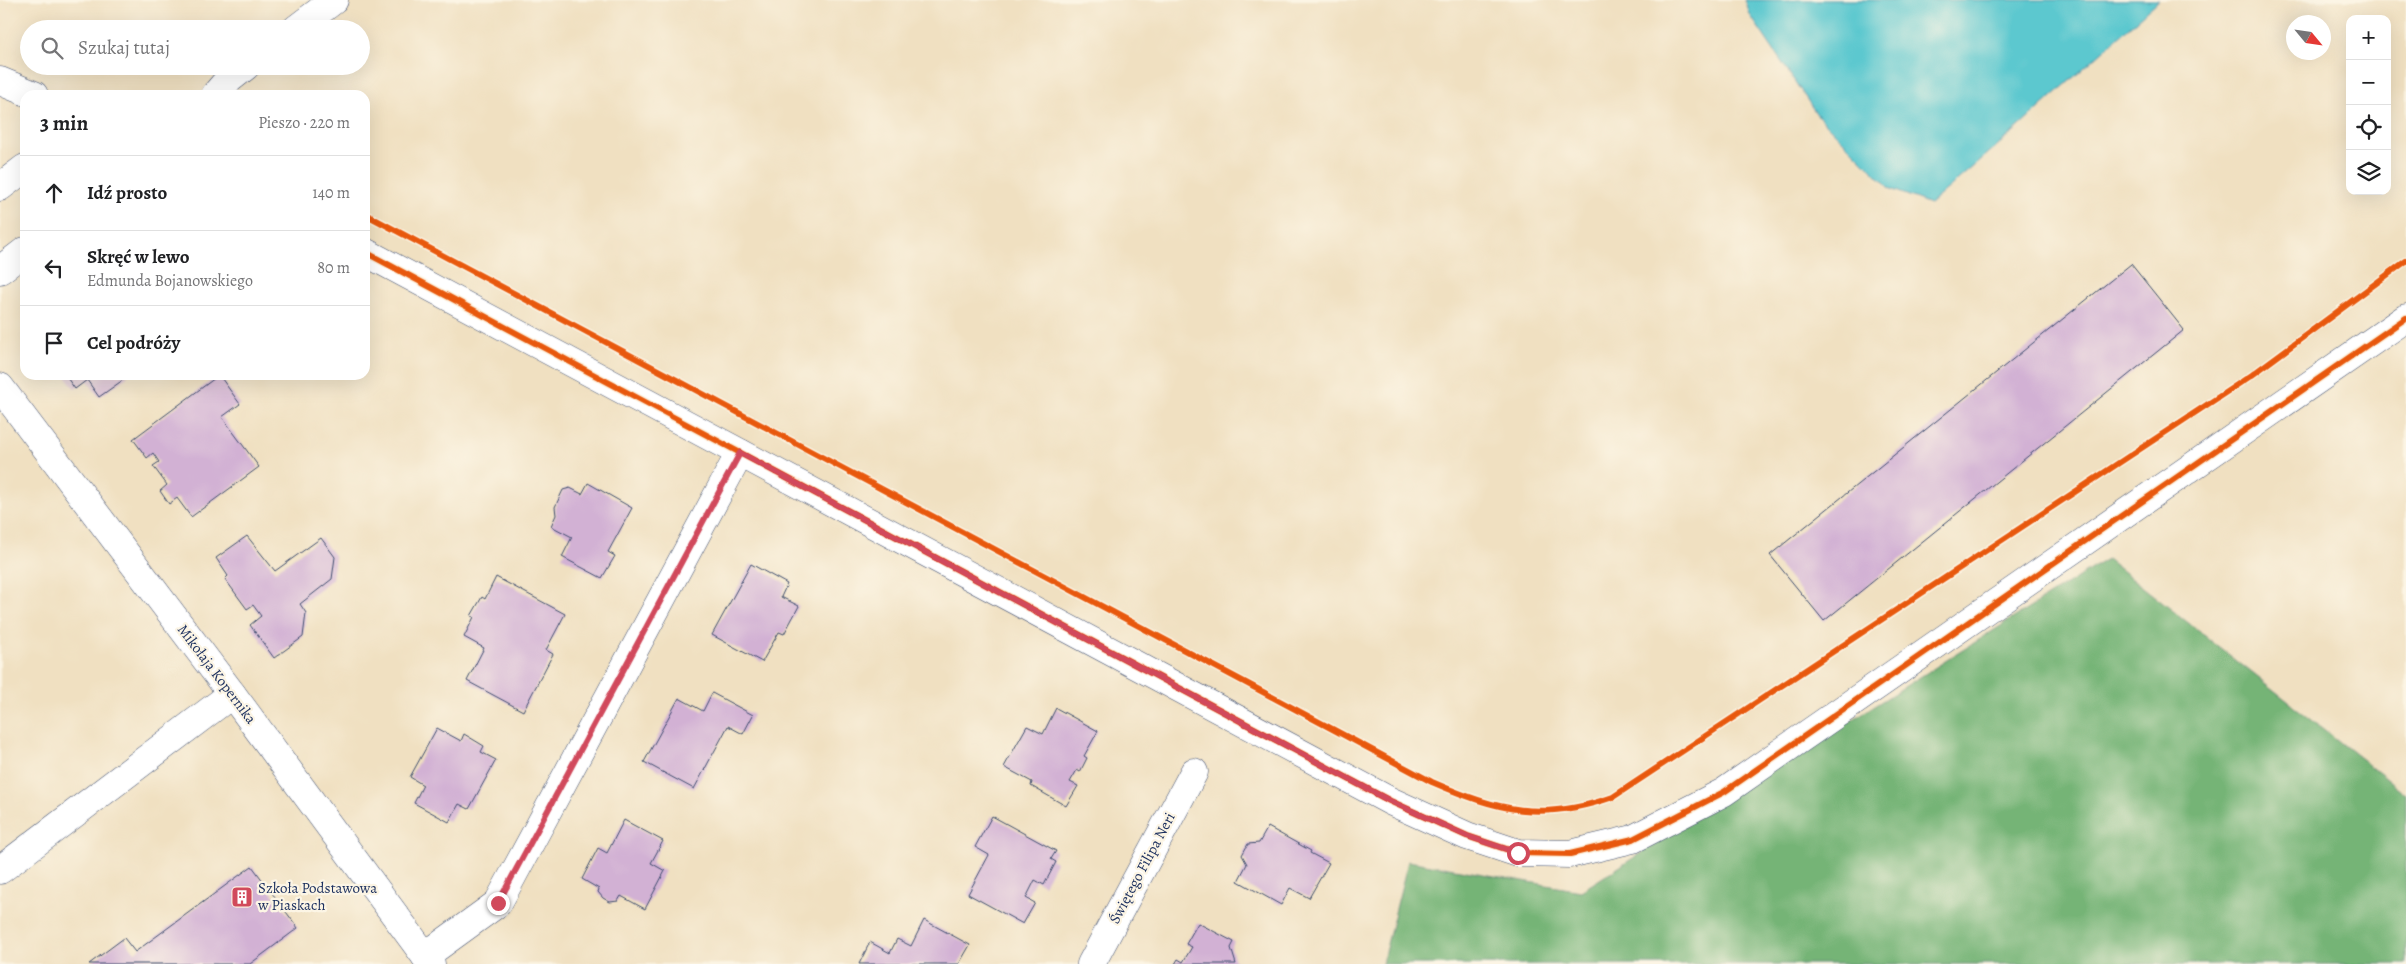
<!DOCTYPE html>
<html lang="pl">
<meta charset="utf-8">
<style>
body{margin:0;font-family:Alegreya,serif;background:#f6f6f6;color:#202124}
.controls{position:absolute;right:15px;top:15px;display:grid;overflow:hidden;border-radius:10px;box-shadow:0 5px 20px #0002}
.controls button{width:45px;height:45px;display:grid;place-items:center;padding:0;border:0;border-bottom:1px solid #e0e0e0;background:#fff;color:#202124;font:25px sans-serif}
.compass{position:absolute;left:2286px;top:15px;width:45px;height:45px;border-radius:50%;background:#fff;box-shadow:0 5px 20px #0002;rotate:119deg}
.stop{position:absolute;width:15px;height:15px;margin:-11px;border:4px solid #d1495b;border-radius:50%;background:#fff}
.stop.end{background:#d1495b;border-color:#fff;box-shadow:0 1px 5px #0008}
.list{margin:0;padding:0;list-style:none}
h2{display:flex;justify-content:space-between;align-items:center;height:65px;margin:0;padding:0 20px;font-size:21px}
h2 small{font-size:16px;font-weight:400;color:#757577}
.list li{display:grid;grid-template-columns:32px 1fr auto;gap:15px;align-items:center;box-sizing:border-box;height:75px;padding:0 20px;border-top:1px solid #e0e0e0}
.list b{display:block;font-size:19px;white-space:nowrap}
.list p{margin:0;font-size:16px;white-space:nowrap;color:#757577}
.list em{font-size:16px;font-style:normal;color:#757577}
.icon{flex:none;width:28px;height:28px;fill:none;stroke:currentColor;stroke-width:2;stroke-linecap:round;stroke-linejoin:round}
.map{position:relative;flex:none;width:2406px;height:964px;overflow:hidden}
.search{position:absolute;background:#fff;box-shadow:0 5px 20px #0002;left:20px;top:20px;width:350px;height:55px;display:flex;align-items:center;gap:12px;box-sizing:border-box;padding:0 18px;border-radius:28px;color:#757577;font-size:19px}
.panel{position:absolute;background:#fff;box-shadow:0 5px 20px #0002;left:20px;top:90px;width:350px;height:290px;border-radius:15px}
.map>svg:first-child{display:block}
</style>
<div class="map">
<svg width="2406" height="964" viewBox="0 0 2406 964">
<rect width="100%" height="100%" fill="#fcf5e5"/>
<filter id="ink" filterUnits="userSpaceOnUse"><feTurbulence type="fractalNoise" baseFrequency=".02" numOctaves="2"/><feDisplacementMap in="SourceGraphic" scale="10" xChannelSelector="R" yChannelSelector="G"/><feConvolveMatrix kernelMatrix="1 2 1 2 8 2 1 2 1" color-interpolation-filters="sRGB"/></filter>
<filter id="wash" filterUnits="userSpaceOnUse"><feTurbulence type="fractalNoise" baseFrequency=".0096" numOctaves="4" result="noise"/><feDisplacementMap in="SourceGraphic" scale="20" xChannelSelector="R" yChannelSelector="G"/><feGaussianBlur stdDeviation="1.12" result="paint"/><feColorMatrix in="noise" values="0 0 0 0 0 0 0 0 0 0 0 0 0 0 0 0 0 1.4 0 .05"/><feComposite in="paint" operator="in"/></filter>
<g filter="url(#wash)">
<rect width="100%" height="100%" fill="#f0e0c1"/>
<polygon fill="#74b476" stroke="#48726a" points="2107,559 2406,794 2406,964 1382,964 1408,861 1581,891"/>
<polygon fill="#5bc8cf" stroke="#3b7c96" points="1745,0 2159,0 2021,125 1930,204 1891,189 1818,116 1750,15"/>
<g id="blocks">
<g fill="#d2b1d4">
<polygon points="2131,264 2184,330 1824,621 1770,555"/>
<polygon points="65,375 130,375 99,397 87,380 75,389"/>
<polygon points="219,375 240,404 222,417 259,467 191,517 177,498 169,504 160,491 167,485 153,466 159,462 153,453 147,458 133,439"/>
<polygon points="588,483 632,508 608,552 615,556 602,578 562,557 572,537 551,526 556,515 555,507 563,490 570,488 582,494"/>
<polygon points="247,536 275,571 321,538 335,557 332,579 300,604 306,613 303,637 274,658 250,625 261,616 253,605 247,609 225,579 228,576 216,558"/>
<polygon points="751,564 787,584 781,597 799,606 784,634 779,632 762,662 712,635"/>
<polygon points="496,577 565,614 546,650 553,654 523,711 467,681 484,648 464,637 474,617 471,616 482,597 485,599"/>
<polygon points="712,693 753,715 743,734 728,726 694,789 644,762 679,698 703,711"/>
<polygon points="1056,708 1098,731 1084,756 1087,758 1080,772 1077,770 1070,782 1078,786 1066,806 1031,786 1032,782 1004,767 1027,726 1043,734"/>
<polygon points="437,728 461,741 464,734 484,746 481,752 496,760 469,809 459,804 449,822 414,803 423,785 410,777"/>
<polygon points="992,816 1056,851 1051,859 1056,862 1044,885 1035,880 1026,898 1035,903 1023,924 968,894 989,855 975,847"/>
<polygon points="624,820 663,841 651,863 665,871 645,909 621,896 618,901 610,902 603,898 598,892 599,889 582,879 598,848 607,853"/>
<polygon points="1268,827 1311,851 1310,853 1329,863 1309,898 1290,888 1281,905 1238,881 1247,864 1242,855 1248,844 1259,843"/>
<polygon points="252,866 298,928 250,964 89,964 124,938 135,952"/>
<polygon points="924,920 970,945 959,964 859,964 870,942 890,953 897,939 911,946"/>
<polygon points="1198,923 1234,942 1231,948 1236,964 1175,964 1178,959 1183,962 1192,947 1186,944"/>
</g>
</g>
</g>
<g filter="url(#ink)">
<use href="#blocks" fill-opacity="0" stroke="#3b4a6d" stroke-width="1"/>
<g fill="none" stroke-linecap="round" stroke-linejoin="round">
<g stroke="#3b4a6d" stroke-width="29">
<g id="minor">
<polyline points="296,29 334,0"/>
<polyline points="0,81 34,95"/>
<polyline points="215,95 227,81 246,66"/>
<polyline points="0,187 25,168"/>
<polyline points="365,252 1390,801 1467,836 1518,853 1570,854 1633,839 1724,792 2406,318"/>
<polyline points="0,270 25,251"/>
<polyline points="0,387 232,694 431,964"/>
<polyline points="0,870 232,694"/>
<polyline points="425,956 498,903 740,453"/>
<polyline points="1091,964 1194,772"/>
</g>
</g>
<use href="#minor" stroke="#fff" stroke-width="28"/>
<g stroke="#fcf5e5" stroke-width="9">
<g id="cycleway">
<path d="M365 214 1432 782C1499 811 1542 822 1613 797L2252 375 2406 261"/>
<polyline points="365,252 1390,801 1467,836 1518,853 1570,854 1633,839 1724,792 2406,318"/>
</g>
</g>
<use href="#cycleway" stroke="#e8590c" stroke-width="6"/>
</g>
</g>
<g fill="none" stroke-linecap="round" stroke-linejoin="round" filter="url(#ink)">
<polyline stroke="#d1495b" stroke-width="6" points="498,903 740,453 1390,801 1467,836 1518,853"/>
</g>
<defs>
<g id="building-square" transform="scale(1.125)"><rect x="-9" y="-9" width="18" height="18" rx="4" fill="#d1495b" stroke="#fcf5e5"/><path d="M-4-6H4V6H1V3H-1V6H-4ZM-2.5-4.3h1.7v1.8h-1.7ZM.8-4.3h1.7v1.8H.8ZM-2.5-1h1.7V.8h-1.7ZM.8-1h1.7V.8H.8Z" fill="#fff"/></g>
</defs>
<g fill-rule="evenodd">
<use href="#building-square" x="242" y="897"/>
</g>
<g text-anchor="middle" stroke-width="4.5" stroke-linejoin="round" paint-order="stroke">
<g font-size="15" fill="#1b2f5e" stroke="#fcf5e5">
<text transform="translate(217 674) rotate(53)" y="5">Mikołaja Kopernika</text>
<text transform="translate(1142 868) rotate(-62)" y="5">Świętego Filipa Neri</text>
</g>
<g font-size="15" fill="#1b2f5e" stroke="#fcf5e5" text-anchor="start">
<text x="258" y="893">Szkoła Podstawowa<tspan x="258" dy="17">w Piaskach</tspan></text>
</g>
</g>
</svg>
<div class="controls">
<button>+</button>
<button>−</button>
<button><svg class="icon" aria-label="locate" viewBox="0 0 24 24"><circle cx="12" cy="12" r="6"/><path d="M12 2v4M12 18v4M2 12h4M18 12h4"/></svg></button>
<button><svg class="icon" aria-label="layers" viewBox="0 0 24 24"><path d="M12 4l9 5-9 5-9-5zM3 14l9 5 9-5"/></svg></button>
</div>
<svg class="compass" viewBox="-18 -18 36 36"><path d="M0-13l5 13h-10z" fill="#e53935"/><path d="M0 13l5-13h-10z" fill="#757577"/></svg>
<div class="stop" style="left:1518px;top:853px"></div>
<div class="stop end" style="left:498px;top:903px"></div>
<div class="search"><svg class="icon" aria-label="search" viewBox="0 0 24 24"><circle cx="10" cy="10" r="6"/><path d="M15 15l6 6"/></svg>Szukaj tutaj</div>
<section class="panel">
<h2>3 min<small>Pieszo · 220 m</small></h2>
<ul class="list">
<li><svg class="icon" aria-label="ahead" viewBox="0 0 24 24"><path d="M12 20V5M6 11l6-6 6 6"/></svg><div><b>Idź prosto</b></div><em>140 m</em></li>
<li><svg class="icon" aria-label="left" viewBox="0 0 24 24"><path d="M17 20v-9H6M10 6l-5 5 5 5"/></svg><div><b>Skręć w lewo</b><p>Edmunda Bojanowskiego</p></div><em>80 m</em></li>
<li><svg class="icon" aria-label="arrive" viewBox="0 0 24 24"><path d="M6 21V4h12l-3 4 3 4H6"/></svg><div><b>Cel podróży</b></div></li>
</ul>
</section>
</div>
